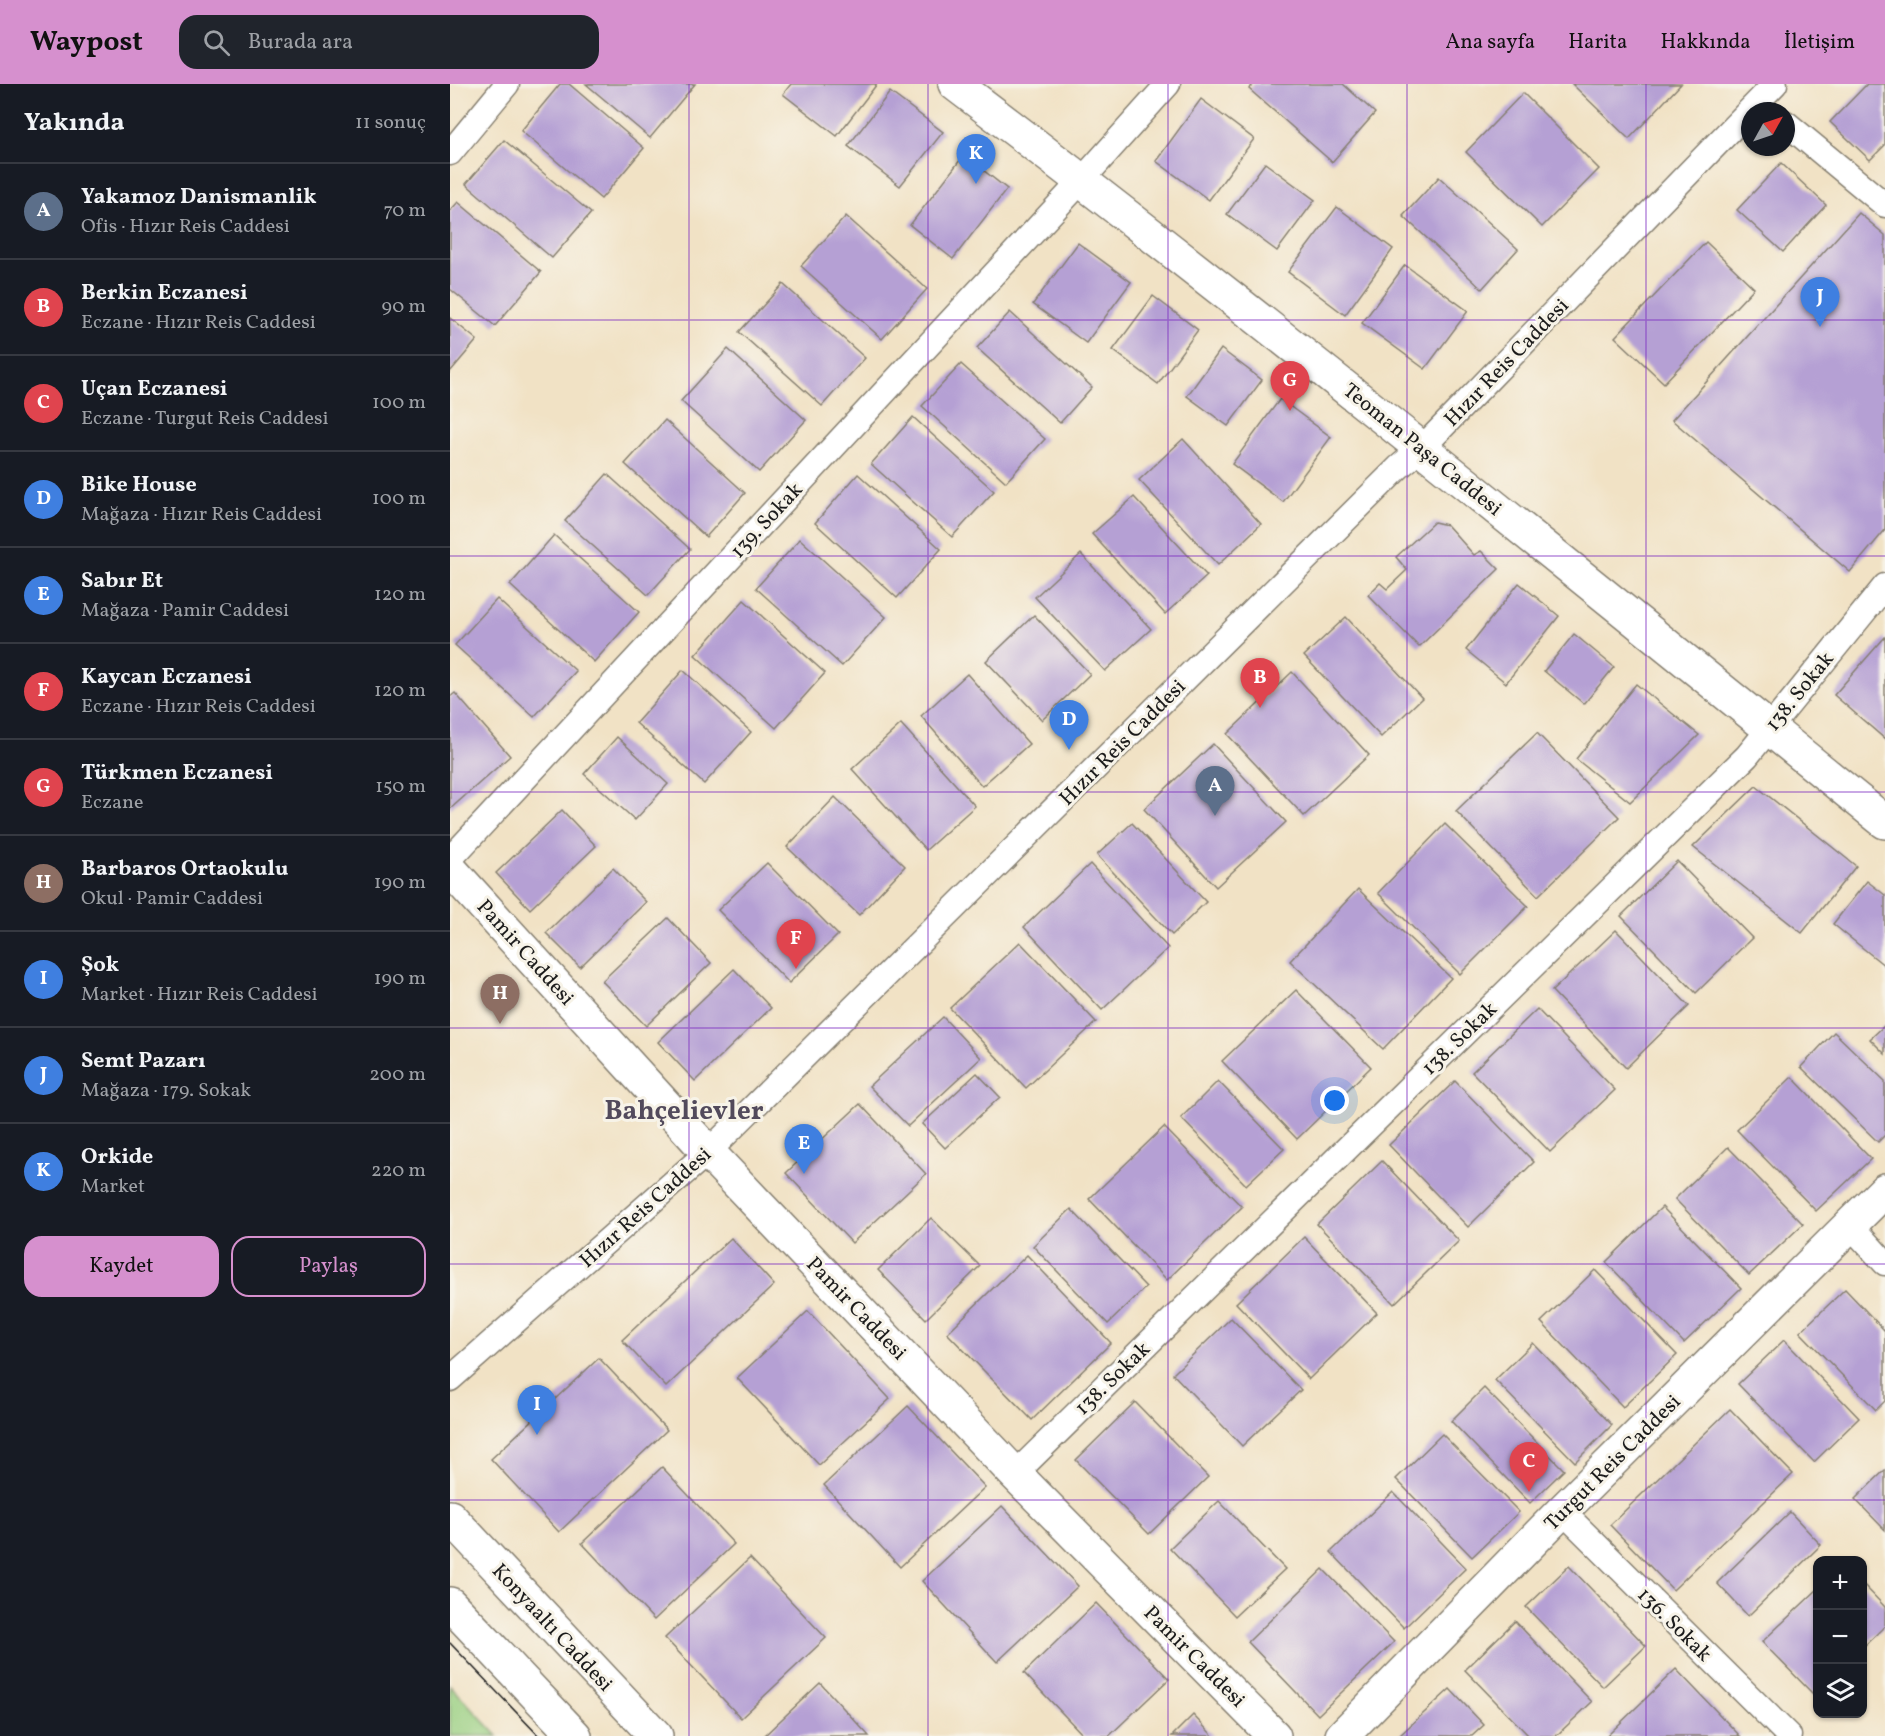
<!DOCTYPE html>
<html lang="tr">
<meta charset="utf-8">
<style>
body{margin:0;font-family:Vollkorn,serif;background:#20242c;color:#f1f3f6}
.controls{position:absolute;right:18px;bottom:18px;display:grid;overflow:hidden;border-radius:12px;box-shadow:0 2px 4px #0004}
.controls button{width:54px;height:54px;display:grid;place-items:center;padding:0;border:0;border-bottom:2px solid #363941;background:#171b24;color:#f1f3f6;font:30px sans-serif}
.compass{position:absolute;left:1291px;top:18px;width:54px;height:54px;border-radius:50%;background:#171b24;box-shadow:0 2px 4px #0004;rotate:50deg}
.you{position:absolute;left:885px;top:1017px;width:21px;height:21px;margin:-15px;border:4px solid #fff;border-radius:50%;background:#1a73e8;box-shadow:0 0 0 9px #1a73e833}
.badge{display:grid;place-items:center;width:39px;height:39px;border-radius:50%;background:#d690ce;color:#fff;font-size:20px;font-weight:700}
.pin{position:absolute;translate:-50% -50px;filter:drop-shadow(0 2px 3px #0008)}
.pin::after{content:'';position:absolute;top:32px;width:21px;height:18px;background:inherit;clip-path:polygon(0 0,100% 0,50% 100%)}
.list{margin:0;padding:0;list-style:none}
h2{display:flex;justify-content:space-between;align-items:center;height:78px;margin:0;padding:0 24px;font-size:26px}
h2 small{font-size:20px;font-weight:400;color:#9ea1a6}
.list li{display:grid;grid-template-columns:39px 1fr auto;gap:18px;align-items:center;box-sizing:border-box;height:96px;padding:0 24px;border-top:2px solid #363941}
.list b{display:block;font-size:22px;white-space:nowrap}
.list p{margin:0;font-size:20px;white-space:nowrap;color:#9ea1a6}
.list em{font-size:20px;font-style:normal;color:#9ea1a6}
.actions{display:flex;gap:12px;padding:18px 24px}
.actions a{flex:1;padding:14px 0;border:2px solid #d690ce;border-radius:18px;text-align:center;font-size:21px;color:#d690ce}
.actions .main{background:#d690ce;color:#111}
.icon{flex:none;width:33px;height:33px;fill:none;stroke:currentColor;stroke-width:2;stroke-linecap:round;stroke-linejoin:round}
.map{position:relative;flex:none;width:1435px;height:1652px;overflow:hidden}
header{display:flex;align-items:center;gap:36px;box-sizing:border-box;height:84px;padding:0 30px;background:#d690ce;color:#111}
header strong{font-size:28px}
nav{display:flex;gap:33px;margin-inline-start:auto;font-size:21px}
.search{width:420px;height:54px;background:#20242c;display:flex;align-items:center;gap:15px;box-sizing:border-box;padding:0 21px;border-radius:18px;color:#9ea1a6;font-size:22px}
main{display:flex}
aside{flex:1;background:#171b24}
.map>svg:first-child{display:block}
</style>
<header>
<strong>Waypost</strong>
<div class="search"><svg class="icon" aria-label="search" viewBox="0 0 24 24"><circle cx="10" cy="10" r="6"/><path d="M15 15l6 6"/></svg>Burada ara</div>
<nav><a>Ana sayfa</a><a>Harita</a><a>Hakkında</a><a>İletişim</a></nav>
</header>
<main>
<aside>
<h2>Yakında<small>11 sonuç</small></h2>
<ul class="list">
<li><span class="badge" style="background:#5c6f8a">A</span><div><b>Yakamoz Danismanlik</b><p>Ofis · Hızır Reis Caddesi</p></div><em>70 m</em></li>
<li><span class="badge" style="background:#e0444e">B</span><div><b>Berkin Eczanesi</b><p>Eczane · Hızır Reis Caddesi</p></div><em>90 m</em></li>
<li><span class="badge" style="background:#e0444e">C</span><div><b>Uçan Eczanesi</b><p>Eczane · Turgut Reis Caddesi</p></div><em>100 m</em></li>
<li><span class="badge" style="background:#3f7fe0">D</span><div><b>Bike House</b><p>Mağaza · Hızır Reis Caddesi</p></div><em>100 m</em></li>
<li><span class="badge" style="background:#3f7fe0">E</span><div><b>Sabır Et</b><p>Mağaza · Pamir Caddesi</p></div><em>120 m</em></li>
<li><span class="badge" style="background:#e0444e">F</span><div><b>Kaycan Eczanesi</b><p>Eczane · Hızır Reis Caddesi</p></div><em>120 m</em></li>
<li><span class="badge" style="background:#e0444e">G</span><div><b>Türkmen Eczanesi</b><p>Eczane</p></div><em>150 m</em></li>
<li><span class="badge" style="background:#8d6e63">H</span><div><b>Barbaros Ortaokulu</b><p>Okul · Pamir Caddesi</p></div><em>190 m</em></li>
<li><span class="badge" style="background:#3f7fe0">I</span><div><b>Şok</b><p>Market · Hızır Reis Caddesi</p></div><em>190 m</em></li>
<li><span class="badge" style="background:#3f7fe0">J</span><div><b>Semt Pazarı</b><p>Mağaza · 179. Sokak</p></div><em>200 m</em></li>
<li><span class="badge" style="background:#3f7fe0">K</span><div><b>Orkide</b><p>Market</p></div><em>220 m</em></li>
</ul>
<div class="actions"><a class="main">Kaydet</a><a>Paylaş</a></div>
</aside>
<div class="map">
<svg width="1435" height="1652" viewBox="0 0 1435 1652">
<rect width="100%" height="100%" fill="#f7f3e8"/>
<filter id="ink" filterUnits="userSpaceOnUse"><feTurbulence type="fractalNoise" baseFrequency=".0167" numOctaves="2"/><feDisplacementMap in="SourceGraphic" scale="12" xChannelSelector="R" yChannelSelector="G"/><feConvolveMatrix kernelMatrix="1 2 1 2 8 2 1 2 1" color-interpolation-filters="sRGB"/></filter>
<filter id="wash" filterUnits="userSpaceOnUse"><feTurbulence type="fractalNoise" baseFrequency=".008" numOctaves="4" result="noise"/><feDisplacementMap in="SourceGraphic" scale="24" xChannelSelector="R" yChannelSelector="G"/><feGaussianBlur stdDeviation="1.35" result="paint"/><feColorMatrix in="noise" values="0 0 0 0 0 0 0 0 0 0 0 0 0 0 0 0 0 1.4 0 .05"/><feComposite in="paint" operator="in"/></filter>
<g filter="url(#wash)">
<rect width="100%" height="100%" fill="#f1e2c5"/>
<polygon fill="#99cf81" stroke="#5a764e" stroke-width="1.5" points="0,1601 48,1652 0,1652"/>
<g id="blocks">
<g fill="#b5a0d4">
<polygon points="110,0 119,0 194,64 151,115 71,47"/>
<polygon points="136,0 245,0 200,54"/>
<polygon points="341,0 427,0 387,52 333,10"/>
<polygon points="804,0 893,0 925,29 882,78 799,5"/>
<polygon points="1122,0 1231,0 1179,55"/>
<polygon points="1417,0 1435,0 1435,61 1420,76 1380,38"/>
<polygon points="440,8 493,48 450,102 398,62"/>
<polygon points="1073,9 1149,85 1092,143 1016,68"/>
<polygon points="751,15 804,55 759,116 706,77"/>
<polygon points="54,56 141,129 102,174 16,100"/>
<polygon points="514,71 557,105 503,175 460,141"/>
<polygon points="815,79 865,116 827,167 777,130"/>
<polygon points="1331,79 1376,121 1333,168 1287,126"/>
<polygon points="989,93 1068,165 1032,205 953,132"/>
<polygon points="8,118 91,188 45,242 0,205 0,127"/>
<polygon points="887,123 943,165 895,231 838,188"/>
<polygon points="1409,129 1435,151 1435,446 1400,488 1222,336"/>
<polygon points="396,132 477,205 432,255 351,182"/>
<polygon points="1256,158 1304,204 1214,299 1165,253"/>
<polygon points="628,159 681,198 636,259 583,220"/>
<polygon points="955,181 1018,227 975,285 912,239"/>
<polygon points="333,200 415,274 372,322 289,248"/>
<polygon points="703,212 748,246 708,300 663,266"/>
<polygon points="560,228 642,303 610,339 527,264"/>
<polygon points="0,234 27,256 0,288"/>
<polygon points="278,265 356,336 309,388 231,317"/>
<polygon points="771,265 812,296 778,342 737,312"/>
<polygon points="511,280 595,355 556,398 472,322"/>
<polygon points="830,315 881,353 833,418 782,380"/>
<polygon points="463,333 544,407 502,453 421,380"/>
<polygon points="215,336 295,409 256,453 175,380"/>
<polygon points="733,355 811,440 768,481 689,396"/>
<polygon points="157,390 240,465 198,511 115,437"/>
<polygon points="408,390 491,465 447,514 365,439"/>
<polygon points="684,413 757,492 715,530 642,450"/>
<polygon points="984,438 997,441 1024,471 1031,467 1049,485 969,563 918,511 930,499 937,505 957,486 946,473"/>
<polygon points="104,451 189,528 144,578 60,501"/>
<polygon points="350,455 436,533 392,582 306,504"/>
<polygon points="631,470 701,545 655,587 585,513"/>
<polygon points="1069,499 1109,532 1056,599 1016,566"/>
<polygon points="47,515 126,587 84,633 5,561"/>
<polygon points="294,516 375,589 326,644 245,571"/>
<polygon points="584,531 640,590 592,636 536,577"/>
<polygon points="896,533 972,614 931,653 854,572"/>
<polygon points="1124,550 1164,583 1134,620 1094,587"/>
<polygon points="1435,553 1435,655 1384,611"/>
<polygon points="233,586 301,648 254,700 186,639"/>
<polygon points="842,588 919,671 854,732 777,650"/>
<polygon points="517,590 579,660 532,702 471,632"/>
<polygon points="1186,600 1249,651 1180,718 1126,675"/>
<polygon points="5,609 60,672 0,725 0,613"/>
<polygon points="451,640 525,722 476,766 402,685"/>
<polygon points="1087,649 1169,733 1088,812 1006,727"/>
<polygon points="167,653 218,700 185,736 134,690"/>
<polygon points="763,660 836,738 766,803 694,725"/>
<polygon points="1306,702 1406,782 1352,849 1243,763"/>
<polygon points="385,713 455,782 409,831 337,763"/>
<polygon points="112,726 146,762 80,825 46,789"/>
<polygon points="682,739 756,818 722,851 647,771"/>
<polygon points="995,740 1078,822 1010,890 928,809"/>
<polygon points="1227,777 1302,854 1246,909 1171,832"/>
<polygon points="317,779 388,851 339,899 268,826"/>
<polygon points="640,780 718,864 652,926 574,843"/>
<polygon points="163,784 196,818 130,883 96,849"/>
<polygon points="1417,797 1435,811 1435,882 1383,840"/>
<polygon points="908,805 1001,894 933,965 840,877"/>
<polygon points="218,834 261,879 196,942 152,897"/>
<polygon points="1166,846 1239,922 1176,984 1102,907"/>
<polygon points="570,858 646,938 576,1004 500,924"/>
<polygon points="284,885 321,924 245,997 208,958"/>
<polygon points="846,906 921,983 847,1055 772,977"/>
<polygon points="1087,925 1165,1006 1100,1068 1022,988"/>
<polygon points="493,933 531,974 458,1042 419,1002"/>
<polygon points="1435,941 1435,970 1420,955"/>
<polygon points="1384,948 1435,997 1435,1051 1428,1058 1351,983"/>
<polygon points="527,989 550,1013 495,1064 472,1040"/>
<polygon points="1342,993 1421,1075 1366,1127 1287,1046"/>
<polygon points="768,997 834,1065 796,1101 731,1034"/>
<polygon points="1005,997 1084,1078 1018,1143 939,1061"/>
<polygon points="410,1020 476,1090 402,1159 336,1089"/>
<polygon points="714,1043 792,1123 717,1196 639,1115"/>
<polygon points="1278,1063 1353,1140 1299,1191 1225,1115"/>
<polygon points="932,1077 1009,1157 944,1220 867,1140"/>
<polygon points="1212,1123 1291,1204 1234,1259 1156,1178"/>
<polygon points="621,1125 696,1203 658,1240 583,1162"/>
<polygon points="481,1134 530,1182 476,1235 428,1186"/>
<polygon points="854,1153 927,1229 859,1295 786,1219"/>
<polygon points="281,1154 324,1201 216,1303 172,1256"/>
<polygon points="577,1171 661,1259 582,1336 497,1249"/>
<polygon points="1145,1186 1227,1271 1173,1323 1091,1238"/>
<polygon points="1395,1205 1435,1247 1435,1317 1426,1326 1350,1248"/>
<polygon points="358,1227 440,1315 369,1381 287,1294"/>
<polygon points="781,1234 851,1306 792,1362 723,1290"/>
<polygon points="1334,1256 1409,1334 1364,1378 1288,1300"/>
<polygon points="1083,1259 1162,1341 1125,1378 1045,1296"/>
<polygon points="149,1274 217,1346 109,1448 41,1375"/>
<polygon points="1034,1304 1114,1386 1080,1419 1001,1337"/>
<polygon points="685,1318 758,1393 699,1450 626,1376"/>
<polygon points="458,1322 535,1403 450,1483 374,1401"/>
<polygon points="1280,1325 1343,1390 1223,1506 1160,1441"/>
<polygon points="992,1350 1069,1428 1022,1473 946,1395"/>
<polygon points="212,1383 284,1460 204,1536 132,1459"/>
<polygon points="1435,1386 1435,1446 1405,1415"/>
<polygon points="943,1408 1016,1484 954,1544 881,1468"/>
<polygon points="769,1417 835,1485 785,1532 720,1464"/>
<polygon points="552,1422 628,1502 547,1578 472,1497"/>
<polygon points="1340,1428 1371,1461 1298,1532 1267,1499"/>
<polygon points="300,1474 376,1554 291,1634 215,1554"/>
<polygon points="1119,1482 1196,1562 1153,1603 1076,1523"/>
<polygon points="873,1485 944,1558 868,1631 798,1558"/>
<polygon points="1412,1499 1435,1523 1435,1542 1412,1564"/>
<polygon points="1368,1505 1368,1607 1364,1611 1312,1558"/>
<polygon points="646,1519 719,1595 659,1652 634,1652 574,1589"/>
<polygon points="1065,1537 1142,1618 1106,1652 1079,1652 1015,1586"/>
<polygon points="1226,1585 1290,1652 1157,1652"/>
<polygon points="370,1599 419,1652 314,1652"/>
<polygon points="1000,1605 1034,1641 1022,1652 949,1652"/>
<polygon points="743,1631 763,1652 722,1652"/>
</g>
</g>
</g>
<g filter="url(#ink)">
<use href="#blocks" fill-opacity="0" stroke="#867f70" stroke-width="1.5"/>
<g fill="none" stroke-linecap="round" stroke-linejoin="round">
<g stroke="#867f70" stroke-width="27">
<g id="street">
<polyline points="1336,39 1435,121"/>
<polyline points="0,69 57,0"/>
<polyline points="0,775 632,96 718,0"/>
<polyline points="1400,1141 1435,1179"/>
<polyline points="0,1295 258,1068 949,383 973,363 1325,0"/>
<polyline points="565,1390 1297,672 1435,502"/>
<polyline points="1112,1427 1339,1652"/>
</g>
</g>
<g stroke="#867f70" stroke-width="36">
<g id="secondary">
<path d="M505 0C820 239 1127 489 1435 738"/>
<polyline points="0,785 258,1068 565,1390 824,1652"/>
<polyline points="0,1433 206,1652"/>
<polyline points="0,1520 125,1652"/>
<polyline points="892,1652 1112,1427 1435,1106"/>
</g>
</g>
<use href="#street" stroke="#fff" stroke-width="24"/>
<use href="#secondary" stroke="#fff" stroke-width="33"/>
<polyline stroke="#1c1c1c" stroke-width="1.5" points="0,1559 89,1652"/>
</g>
</g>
<path fill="none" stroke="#7b2cbf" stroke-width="1.5" stroke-opacity="0.55" d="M239 0V1652M478 0V1652M718 0V1652M957 0V1652M1196 0V1652M0 236H1435M0 472H1435M0 708H1435M0 944H1435M0 1180H1435M0 1416H1435"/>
<g text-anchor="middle" stroke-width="6" stroke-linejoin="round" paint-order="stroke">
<g font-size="21" fill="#1c1c1c" stroke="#f7f3e8">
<text transform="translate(1056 278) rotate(-46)" y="7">Hızır Reis Caddesi</text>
<text transform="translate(973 365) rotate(39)" y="7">Teoman Paşa Caddesi</text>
<text transform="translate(316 436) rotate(-47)" y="7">139. Sokak</text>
<text transform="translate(1349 607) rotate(-51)" y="7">138. Sokak</text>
<text transform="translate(672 658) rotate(-45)" y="7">Hızır Reis Caddesi</text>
<text transform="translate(76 868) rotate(48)" y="7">Pamir Caddesi</text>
<text transform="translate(1009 954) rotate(-44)" y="7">138. Sokak</text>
<text transform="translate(195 1123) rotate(-42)" y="7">Hızır Reis Caddesi</text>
<text transform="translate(407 1224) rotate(46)" y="7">Pamir Caddesi</text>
<text transform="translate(662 1294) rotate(-44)" y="7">138. Sokak</text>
<text transform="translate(1162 1378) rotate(-45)" y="7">Turgut Reis Caddesi</text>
<text transform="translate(1225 1540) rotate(45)" y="7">136. Sokak</text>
<text transform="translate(103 1543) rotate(47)" y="7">Konyaaltı Caddesi</text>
<text transform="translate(745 1572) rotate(45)" y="7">Pamir Caddesi</text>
</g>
<g font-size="27" font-weight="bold" fill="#524a5c" stroke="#f7f3e8">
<text x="234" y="1035">Bahçelievler</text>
</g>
</g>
</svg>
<div class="controls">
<button>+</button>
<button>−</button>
<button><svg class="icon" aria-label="layers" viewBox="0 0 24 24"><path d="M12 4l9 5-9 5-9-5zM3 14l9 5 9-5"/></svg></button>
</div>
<svg class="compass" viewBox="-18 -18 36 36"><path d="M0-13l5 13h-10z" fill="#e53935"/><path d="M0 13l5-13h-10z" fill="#9ea1a6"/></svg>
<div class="you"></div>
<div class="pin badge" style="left:765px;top:732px;background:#5c6f8a">A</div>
<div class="pin badge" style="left:810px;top:624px;background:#e0444e">B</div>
<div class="pin badge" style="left:1079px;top:1408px;background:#e0444e">C</div>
<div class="pin badge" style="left:619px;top:666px;background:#3f7fe0">D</div>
<div class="pin badge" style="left:354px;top:1090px;background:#3f7fe0">E</div>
<div class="pin badge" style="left:346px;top:885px;background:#e0444e">F</div>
<div class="pin badge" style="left:840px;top:327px;background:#e0444e">G</div>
<div class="pin badge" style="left:50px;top:940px;background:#8d6e63">H</div>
<div class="pin badge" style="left:87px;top:1351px;background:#3f7fe0">I</div>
<div class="pin badge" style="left:1370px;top:243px;background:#3f7fe0">J</div>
<div class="pin badge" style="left:526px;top:100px;background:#3f7fe0">K</div>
</div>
</main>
